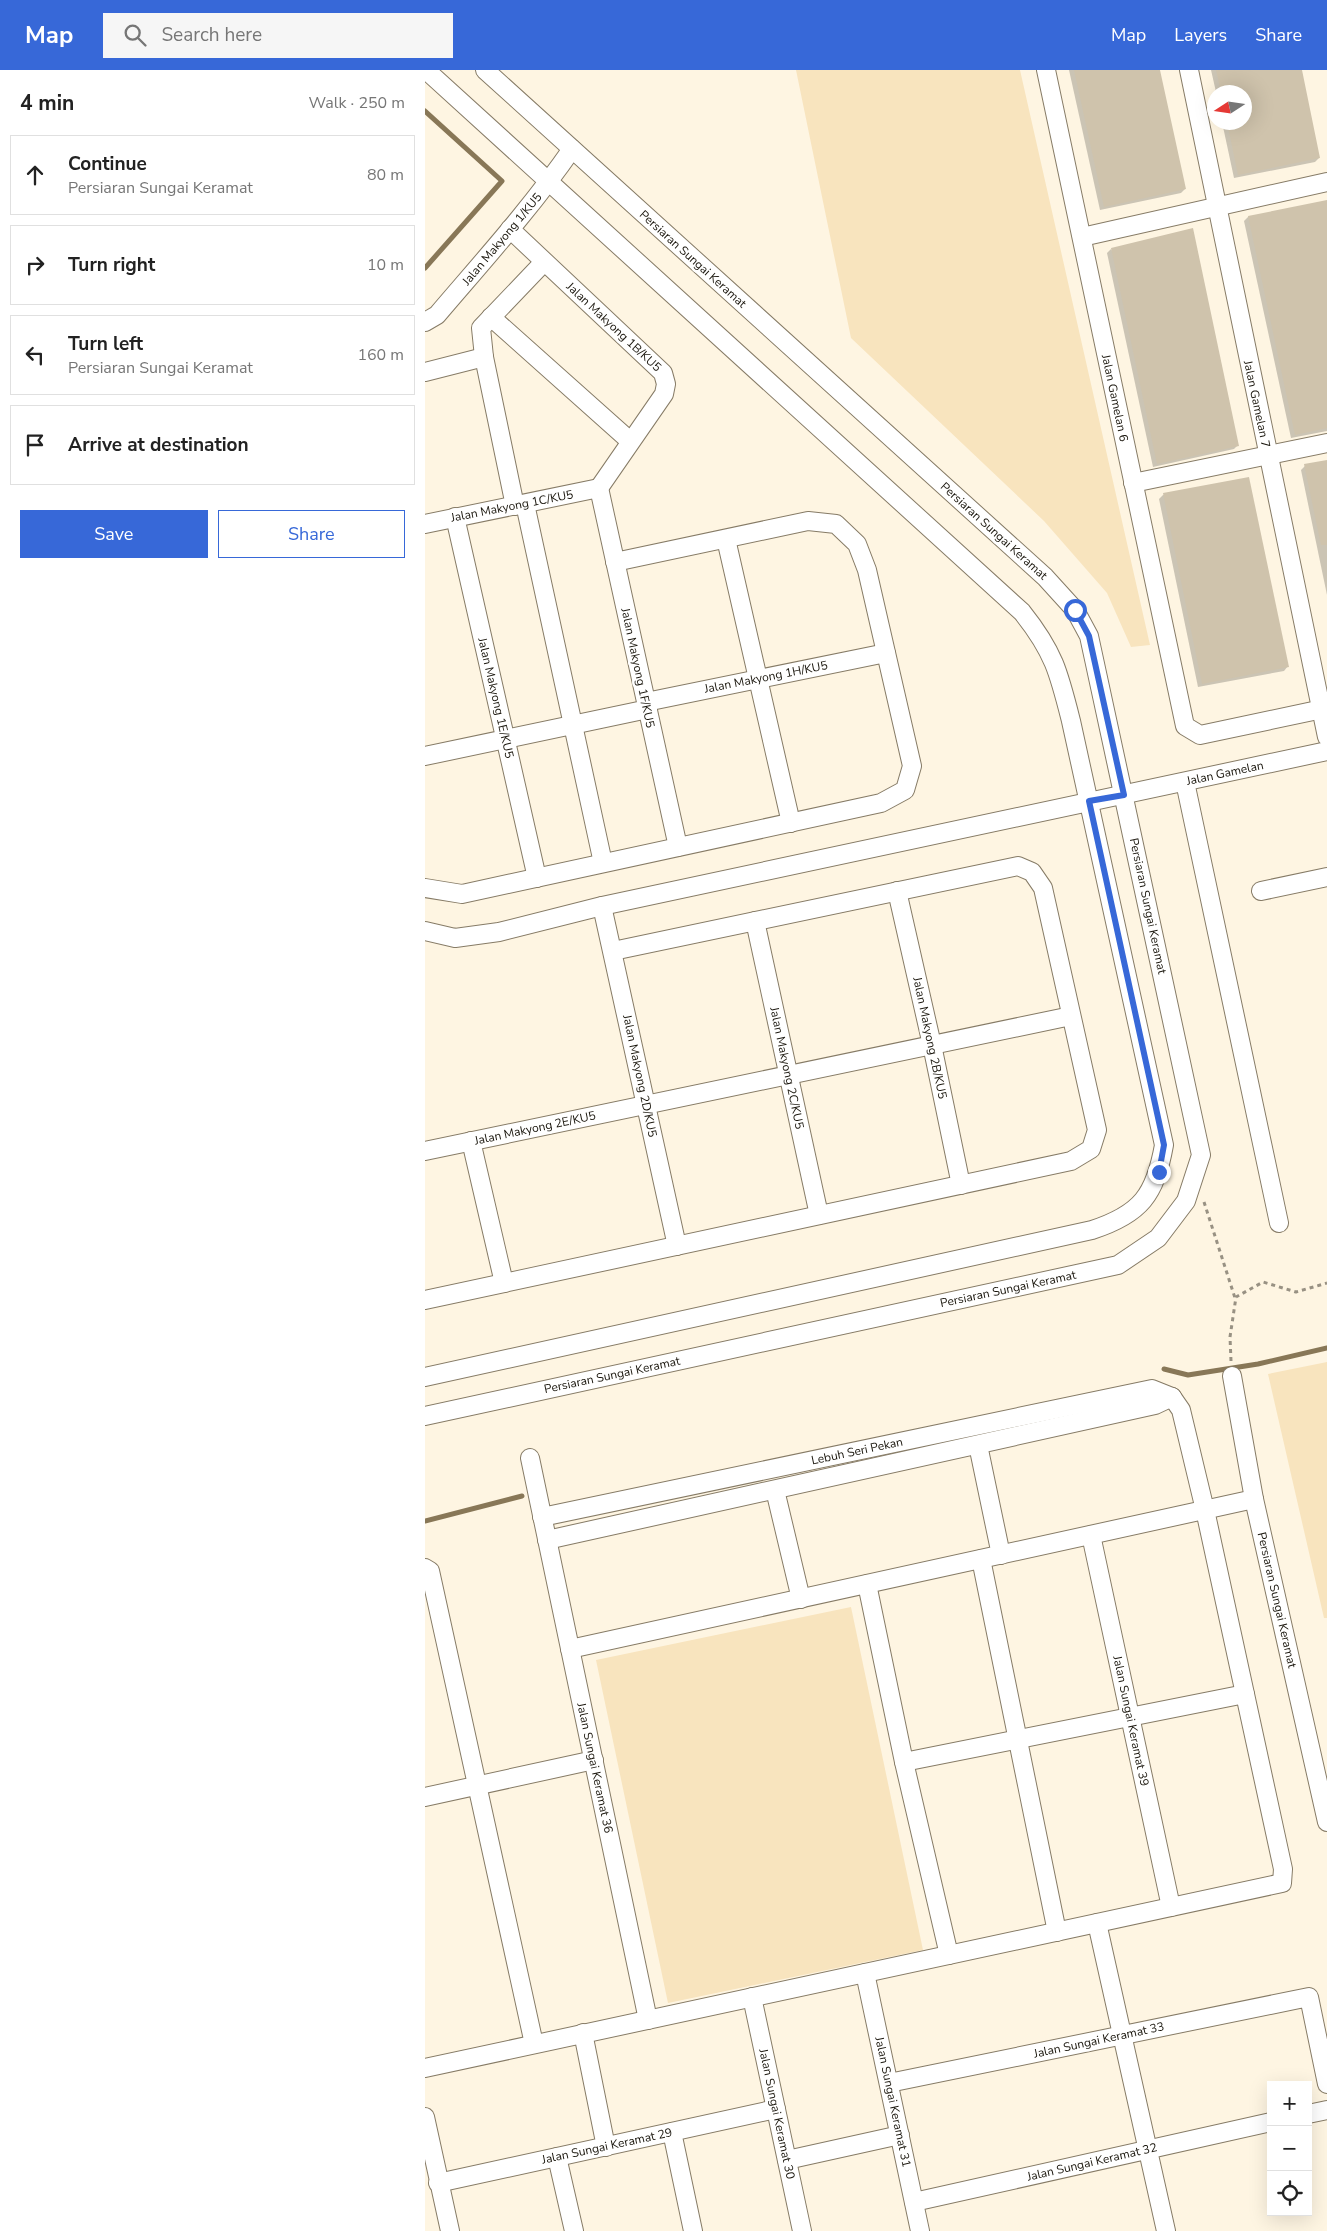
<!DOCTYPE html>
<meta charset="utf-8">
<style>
body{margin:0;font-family:"Nunito Sans",sans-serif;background:#f6f6f6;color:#222}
.controls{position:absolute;right:15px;bottom:15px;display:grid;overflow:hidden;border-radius:0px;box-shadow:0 5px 20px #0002}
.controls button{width:45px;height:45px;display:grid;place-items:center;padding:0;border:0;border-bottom:1px solid #e0e0e0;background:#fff;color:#222;font:25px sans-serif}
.compass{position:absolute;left:782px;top:15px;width:45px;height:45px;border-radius:50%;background:#fff;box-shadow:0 5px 20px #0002;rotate:258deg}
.stop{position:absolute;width:15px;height:15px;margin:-11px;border:4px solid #3768d8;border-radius:50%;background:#fff}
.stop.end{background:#3768d8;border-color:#fff;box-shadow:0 1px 5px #0008}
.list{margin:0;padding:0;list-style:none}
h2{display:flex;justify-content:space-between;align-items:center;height:65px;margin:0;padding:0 20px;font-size:21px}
h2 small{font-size:16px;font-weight:400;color:#767676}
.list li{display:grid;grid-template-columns:32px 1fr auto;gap:15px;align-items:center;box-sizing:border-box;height:80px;margin:0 10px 10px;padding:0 10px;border:1px solid #e0e0e0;border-radius:0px}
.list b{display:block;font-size:19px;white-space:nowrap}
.list p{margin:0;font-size:16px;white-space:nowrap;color:#767676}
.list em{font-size:16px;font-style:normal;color:#767676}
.actions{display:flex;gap:10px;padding:15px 20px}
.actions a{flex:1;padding:11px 0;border:1px solid #3768d8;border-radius:0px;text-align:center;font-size:18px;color:#3768d8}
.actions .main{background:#3768d8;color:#fff}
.icon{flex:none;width:28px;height:28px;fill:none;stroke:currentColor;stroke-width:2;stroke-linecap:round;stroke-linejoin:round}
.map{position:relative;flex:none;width:902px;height:2161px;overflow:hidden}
header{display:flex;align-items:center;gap:30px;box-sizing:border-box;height:70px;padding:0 25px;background:#3768d8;color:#fff}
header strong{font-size:24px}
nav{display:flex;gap:28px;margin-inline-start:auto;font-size:18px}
.search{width:350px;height:45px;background:#f6f6f6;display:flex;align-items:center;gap:12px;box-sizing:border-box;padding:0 18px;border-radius:0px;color:#767676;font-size:19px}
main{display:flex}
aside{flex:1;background:#fff}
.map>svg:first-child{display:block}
</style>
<header>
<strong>Map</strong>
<div class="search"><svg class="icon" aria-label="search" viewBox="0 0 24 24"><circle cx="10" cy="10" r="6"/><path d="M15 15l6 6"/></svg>Search here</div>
<nav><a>Map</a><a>Layers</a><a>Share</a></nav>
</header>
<main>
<aside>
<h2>4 min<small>Walk · 250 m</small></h2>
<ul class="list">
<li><svg class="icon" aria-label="ahead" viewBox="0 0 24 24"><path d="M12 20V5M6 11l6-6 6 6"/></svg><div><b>Continue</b><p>Persiaran Sungai Keramat</p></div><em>80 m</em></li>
<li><svg class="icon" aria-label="right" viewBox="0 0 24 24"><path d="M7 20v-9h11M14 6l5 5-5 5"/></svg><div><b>Turn right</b></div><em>10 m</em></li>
<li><svg class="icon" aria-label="left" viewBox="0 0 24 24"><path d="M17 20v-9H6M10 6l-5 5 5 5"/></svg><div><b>Turn left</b><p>Persiaran Sungai Keramat</p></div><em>160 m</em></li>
<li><svg class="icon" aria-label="arrive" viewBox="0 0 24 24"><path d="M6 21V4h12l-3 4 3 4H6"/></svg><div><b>Arrive at destination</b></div></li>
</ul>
<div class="actions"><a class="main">Save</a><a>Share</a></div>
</aside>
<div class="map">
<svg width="902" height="2161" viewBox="0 0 902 2161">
<rect width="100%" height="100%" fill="#fef5e2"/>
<g fill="#f8e4be">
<polygon points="371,0 595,0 725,575 706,577 682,523 619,451 426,268"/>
<polygon points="902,1292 902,1548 899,1548 843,1304"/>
<polygon points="426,1537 498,1880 243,1933 171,1590"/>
</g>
<g fill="#0003">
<polygon points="644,0 734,0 760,119 756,123 675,140"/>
<polygon points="786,0 875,0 894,88 890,92 809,108 797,52 819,52 819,22 791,22"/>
<polygon points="902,132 902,361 866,368 819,151 823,147"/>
<polygon points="686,179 813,375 809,379 728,397 682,183"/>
<polygon points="902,391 902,525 876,400 880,396"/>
<polygon points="823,408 863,596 859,601 773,617 734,429 738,425"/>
</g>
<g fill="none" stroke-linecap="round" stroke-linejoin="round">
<g stroke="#887757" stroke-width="5">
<polyline points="0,41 77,111 0,198"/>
<polyline points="739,1299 763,1305 833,1294 902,1278"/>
<polyline points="0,1451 97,1426"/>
</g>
</g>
<g fill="#cfc3ac">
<polygon points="649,0 735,0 761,119 679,137"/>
<polygon points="791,0 877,0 895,88 813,105 802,52 820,52 820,22 796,22"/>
<polygon points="902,130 902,358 870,365 823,146"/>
<polygon points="768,158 814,376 732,394 686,178"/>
<polygon points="902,390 902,475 896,475 879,394"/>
<polygon points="824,407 864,597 777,614 738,423"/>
</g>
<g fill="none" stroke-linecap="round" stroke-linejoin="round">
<g stroke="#867b66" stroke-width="20">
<g id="minor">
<polyline points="621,0 760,656 775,665 902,638"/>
<polyline points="764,0 902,667"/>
<polyline points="85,159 238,303 241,314 239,324 174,418"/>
<polyline points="657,167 902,112"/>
<polyline points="66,247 205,371"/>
<path d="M0 252 12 245C58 191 106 138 147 79"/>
<polyline points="0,302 59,287"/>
<polyline points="708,413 902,373"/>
<polyline points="174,418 253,777"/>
<polyline points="100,434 178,793"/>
<polyline points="90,436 59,287 56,258 119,192"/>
<polyline points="30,447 112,808"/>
<polyline points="0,454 174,418"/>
<polyline points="301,469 366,753"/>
<polyline points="221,632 461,583"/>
<polyline points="0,686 223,639"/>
<polyline points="760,712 854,1153"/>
<polyline points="0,818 37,824 456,733 480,720 487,696 442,500 432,474 411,454 383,451 190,492"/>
<polyline points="472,821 507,975 536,1115"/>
<polyline points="836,821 902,807"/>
<polyline points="177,836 252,1176"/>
<polyline points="330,851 394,1145"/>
<polyline points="0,861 30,868 74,862 177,836 902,681"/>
<polyline points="46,1071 79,1213"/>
<polyline points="0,1081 646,946"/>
<polyline points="0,1230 646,1091 666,1079 672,1060 618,818 607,802 593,796 188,881"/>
<polyline points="807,1306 829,1429 902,1752"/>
<path d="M0 1307 667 1160C716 1144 730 1125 739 1075L646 651C634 603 629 582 597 542L1 0"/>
<polyline points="0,1346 693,1195 733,1168 761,1131 776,1085 664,566 650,540 620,507 60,0"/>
<polyline points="553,1375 576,1485"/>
<polyline points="105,1388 223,1950"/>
<polyline points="350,1420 376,1529"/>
<polyline points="117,1447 727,1319 747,1327"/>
<polyline points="666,1465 746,1837"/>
<polyline points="122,1470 730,1335 747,1327"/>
<polyline points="556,1489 632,1862"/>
<polyline points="0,1498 5,1501 109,1974"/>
<polyline points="442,1514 479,1692 524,1885"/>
<polyline points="145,1579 829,1429"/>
<polyline points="479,1692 820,1624"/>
<polyline points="0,1727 169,1690"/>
<polyline points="672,1853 741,2161"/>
<polyline points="440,1903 495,2161"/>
<polyline points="327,1927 377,2161"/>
<polyline points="158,1963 181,2077"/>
<polyline points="0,1998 857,1813 858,1799 780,1440 756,1340 747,1327"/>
<polyline points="464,2013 884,1927 902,2014"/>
<polyline points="883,2044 902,2040"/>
<polyline points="0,2047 25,2161"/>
<polyline points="247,2062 268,2161"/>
<polyline points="132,2087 149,2161"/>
<polyline points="362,2090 475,2065"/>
<polyline points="13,2113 351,2039"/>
<polyline points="489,2132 846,2052"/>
</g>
</g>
<g stroke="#989183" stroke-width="3" stroke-dasharray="4 4" stroke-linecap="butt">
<polyline points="779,1132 810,1228"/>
<polyline points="806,1291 805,1267 811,1227 838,1212 871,1222 902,1213"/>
</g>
<use href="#minor" stroke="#fff" stroke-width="18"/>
</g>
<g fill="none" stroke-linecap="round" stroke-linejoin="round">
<polyline stroke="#3768d8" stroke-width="6" points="650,540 664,566 699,725 664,731 739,1075 734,1102"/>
</g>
<g text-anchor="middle" stroke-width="5" stroke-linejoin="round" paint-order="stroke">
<g font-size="12" fill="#19150c" stroke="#fff">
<text transform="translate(77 169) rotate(-50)" y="4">Jalan Makyong 1/KU5</text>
<text transform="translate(268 189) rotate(42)" y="4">Persiaran Sungai Keramat</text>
<text transform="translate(189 257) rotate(43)" y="4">Jalan Makyong 1B/KU5</text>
<text transform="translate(690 328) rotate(78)" y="4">Jalan Gamelan 6</text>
<text transform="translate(832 334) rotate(78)" y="4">Jalan Gamelan 7</text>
<text transform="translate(87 436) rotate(-11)" y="4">Jalan Makyong 1C/KU5</text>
<text transform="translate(569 461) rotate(42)" y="4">Persiaran Sungai Keramat</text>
<text transform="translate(213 598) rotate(78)" y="4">Jalan Makyong 1F/KU5</text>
<text transform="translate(341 607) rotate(-11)" y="4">Jalan Makyong 1H/KU5</text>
<text transform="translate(71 628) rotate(77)" y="4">Jalan Makyong 1E/KU5</text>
<text transform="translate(800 703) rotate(-12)" y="4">Jalan Gamelan</text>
<text transform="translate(723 836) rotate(78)" y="4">Persiaran Sungai Keramat</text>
<text transform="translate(505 968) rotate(78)" y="4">Jalan Makyong 2B/KU5</text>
<text transform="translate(362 998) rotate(78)" y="4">Jalan Makyong 2C/KU5</text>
<text transform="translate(215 1006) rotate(78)" y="4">Jalan Makyong 2D/KU5</text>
<text transform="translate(110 1058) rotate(-12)" y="4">Jalan Makyong 2E/KU5</text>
<text transform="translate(583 1219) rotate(-12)" y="4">Persiaran Sungai Keramat</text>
<text transform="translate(187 1305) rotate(-12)" y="4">Persiaran Sungai Keramat</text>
<text transform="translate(432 1381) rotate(-12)" y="4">Lebuh Seri Pekan</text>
<text transform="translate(852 1530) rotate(77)" y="4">Persiaran Sungai Keramat</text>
<text transform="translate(706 1651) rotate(78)" y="4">Jalan Sungai Keramat 39</text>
<text transform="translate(170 1698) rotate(78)" y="4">Jalan Sungai Keramat 36</text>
<text transform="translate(674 1970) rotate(-12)" y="4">Jalan Sungai Keramat 33</text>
<text transform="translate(468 2032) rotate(78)" y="4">Jalan Sungai Keramat 31</text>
<text transform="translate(352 2044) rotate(78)" y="4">Jalan Sungai Keramat 30</text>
<text transform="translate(182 2076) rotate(-12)" y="4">Jalan Sungai Keramat 29</text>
<text transform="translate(667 2092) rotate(-13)" y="4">Jalan Sungai Keramat 32</text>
</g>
</g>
</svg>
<div class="controls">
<button>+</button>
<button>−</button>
<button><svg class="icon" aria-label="locate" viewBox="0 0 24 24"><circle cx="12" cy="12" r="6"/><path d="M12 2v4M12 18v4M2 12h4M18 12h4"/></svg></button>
</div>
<svg class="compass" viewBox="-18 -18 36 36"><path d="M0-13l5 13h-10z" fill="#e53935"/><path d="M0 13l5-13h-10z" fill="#767676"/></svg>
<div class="stop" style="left:650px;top:540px"></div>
<div class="stop end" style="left:734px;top:1102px"></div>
</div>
</main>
